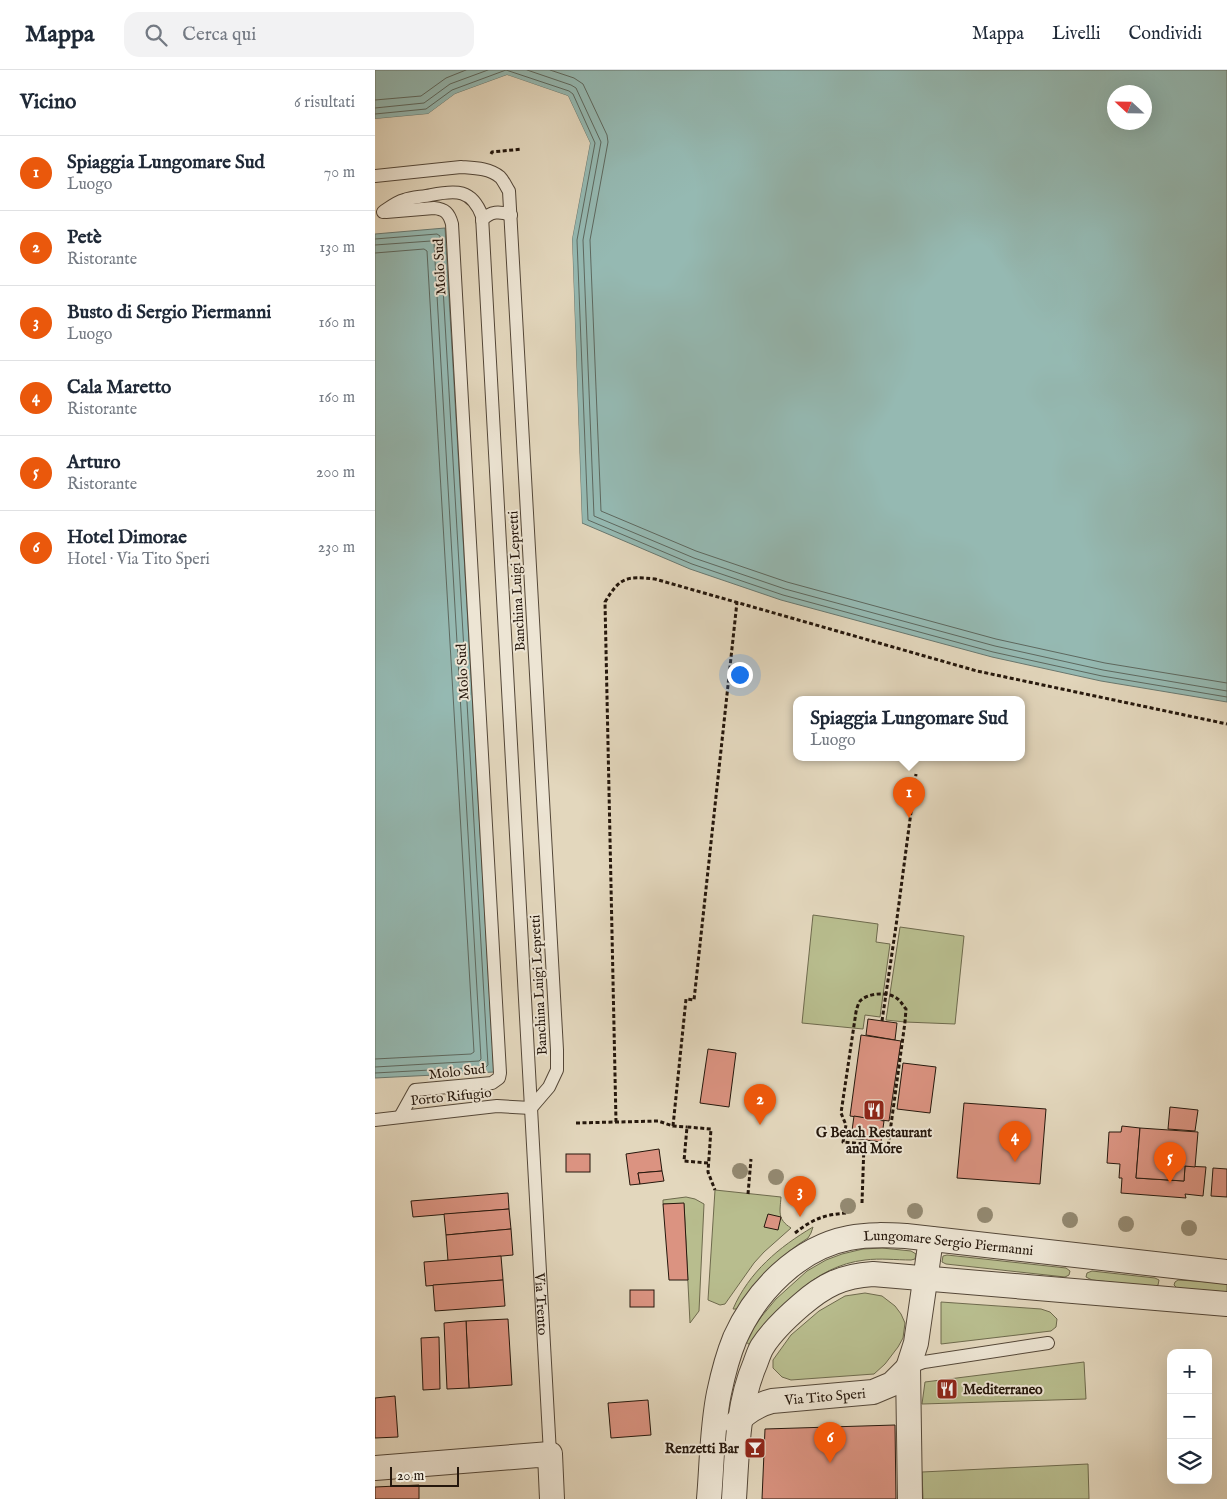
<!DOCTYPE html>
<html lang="it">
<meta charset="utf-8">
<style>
body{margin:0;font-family:"IM FELL English",serif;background:#f2f2f3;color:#1f2937}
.controls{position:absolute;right:15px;bottom:15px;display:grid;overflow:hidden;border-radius:10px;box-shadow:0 5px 20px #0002}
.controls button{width:45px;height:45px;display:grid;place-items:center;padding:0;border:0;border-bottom:1px solid #e0e1e3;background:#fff;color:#1f2937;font:25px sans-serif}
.compass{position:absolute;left:732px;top:15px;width:45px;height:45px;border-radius:50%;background:#fff;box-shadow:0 5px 20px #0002;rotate:292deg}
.scale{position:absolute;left:15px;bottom:12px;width:69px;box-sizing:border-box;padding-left:5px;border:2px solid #25170c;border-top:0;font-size:14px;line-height:18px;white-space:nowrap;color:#25170c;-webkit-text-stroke:4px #ede5d4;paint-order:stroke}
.you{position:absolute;left:364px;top:604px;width:18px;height:18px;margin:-12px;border:4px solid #fff;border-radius:50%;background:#1a73e8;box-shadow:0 0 0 8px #1a73e833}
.badge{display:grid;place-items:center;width:32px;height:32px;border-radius:50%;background:#ea580c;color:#fff;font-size:16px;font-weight:700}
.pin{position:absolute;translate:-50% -41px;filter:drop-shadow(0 1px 2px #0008)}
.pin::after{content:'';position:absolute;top:26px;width:18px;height:15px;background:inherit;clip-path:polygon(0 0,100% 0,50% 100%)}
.popup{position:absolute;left:418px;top:626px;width:232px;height:65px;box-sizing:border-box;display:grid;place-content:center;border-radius:10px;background:#fff;filter:drop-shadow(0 1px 4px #0005);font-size:16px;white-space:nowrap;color:#747a83}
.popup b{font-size:19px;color:#1f2937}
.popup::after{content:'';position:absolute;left:50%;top:100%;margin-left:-10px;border:10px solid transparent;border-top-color:#fff}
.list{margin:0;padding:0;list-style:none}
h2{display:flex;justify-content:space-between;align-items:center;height:65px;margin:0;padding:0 20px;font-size:21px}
h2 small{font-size:16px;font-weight:400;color:#747a83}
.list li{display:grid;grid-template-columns:32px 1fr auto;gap:15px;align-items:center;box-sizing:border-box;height:75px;padding:0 20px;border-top:1px solid #e0e1e3}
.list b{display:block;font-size:19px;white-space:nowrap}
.list p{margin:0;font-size:16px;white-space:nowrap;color:#747a83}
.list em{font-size:16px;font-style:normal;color:#747a83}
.icon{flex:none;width:28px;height:28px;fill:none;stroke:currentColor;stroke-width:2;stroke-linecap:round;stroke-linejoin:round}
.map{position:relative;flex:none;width:852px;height:1429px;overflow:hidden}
header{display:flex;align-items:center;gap:30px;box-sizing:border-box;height:70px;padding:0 25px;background:#fff;border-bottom:1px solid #e0e1e3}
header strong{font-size:24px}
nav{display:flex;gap:28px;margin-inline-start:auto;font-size:18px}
.search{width:350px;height:45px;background:#f2f2f3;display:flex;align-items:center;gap:12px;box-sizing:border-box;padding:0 18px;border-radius:15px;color:#747a83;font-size:19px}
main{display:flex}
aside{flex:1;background:#fff}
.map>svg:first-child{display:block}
</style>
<header>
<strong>Mappa</strong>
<div class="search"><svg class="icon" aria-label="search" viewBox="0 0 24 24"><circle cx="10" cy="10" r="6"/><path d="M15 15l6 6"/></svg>Cerca qui</div>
<nav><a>Mappa</a><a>Livelli</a><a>Condividi</a></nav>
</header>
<main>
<aside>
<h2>Vicino<small>6 risultati</small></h2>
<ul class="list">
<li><span class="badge">1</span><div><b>Spiaggia Lungomare Sud</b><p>Luogo</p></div><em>70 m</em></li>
<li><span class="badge">2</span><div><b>Petè</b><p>Ristorante</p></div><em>130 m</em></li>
<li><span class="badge">3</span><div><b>Busto di Sergio Piermanni</b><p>Luogo</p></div><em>160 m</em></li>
<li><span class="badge">4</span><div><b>Cala Maretto</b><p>Ristorante</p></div><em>160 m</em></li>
<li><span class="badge">5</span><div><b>Arturo</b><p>Ristorante</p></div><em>200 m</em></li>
<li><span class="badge">6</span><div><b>Hotel Dimorae</b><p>Hotel · Via Tito Speri</p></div><em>230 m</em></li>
</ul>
</aside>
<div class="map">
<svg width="852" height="1429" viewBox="0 0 852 1429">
<rect width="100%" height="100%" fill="#e3d7bd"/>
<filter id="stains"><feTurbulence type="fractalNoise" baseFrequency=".004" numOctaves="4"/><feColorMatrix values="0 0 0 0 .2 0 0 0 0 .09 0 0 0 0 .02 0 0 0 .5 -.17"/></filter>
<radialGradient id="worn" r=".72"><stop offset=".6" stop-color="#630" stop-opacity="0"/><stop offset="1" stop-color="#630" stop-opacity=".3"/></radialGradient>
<g fill="#b8bd8e" stroke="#6e6a4d">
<polygon points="438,845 503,854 501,872 515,874 505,947 490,945 488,959 427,953"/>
<polygon points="525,857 589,866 580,954 530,952 511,950"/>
<path d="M340 1120 406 1127C405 1142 402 1149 416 1158L389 1182 379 1193 350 1234 345 1235 333 1230Z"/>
<polygon points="311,1127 320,1129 329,1134 324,1241 315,1253 309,1134 288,1134 288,1130"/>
<path d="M438 1157 436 1163 433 1168C404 1186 382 1210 362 1239H358C374 1202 404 1177 438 1157Z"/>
<path d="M507 1178 536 1181 541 1184 540 1189 536 1190C521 1190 505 1188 490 1190 438 1196 406 1237 375 1275L371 1272 377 1258 401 1229 432 1201 451 1190 467 1184 488 1179Z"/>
<polygon points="572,1185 691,1198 695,1201 694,1205 690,1207 571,1194 567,1192 568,1186"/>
<polygon points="717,1201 780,1208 784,1210 783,1215 780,1217 717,1210 711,1207 712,1203"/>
<polygon points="803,1210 852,1213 852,1222 802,1218 799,1215 800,1212"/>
<polygon points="490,1223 507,1226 520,1236 526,1244 530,1253 528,1268 523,1277 510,1294 499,1304 416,1310 407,1307 398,1298 398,1290 416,1265 444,1241 470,1226"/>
<polygon points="566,1232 666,1239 675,1242 682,1249 681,1257 676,1261 566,1274"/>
<polygon points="709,1292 711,1329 547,1334 550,1312"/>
<polygon points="713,1394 714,1429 548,1429 547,1402"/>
</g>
<g fill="#95b9b2" stroke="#687870" fill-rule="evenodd">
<path d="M0 0H852V632L726 611 617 587 406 530 315 499 207 453 197 169 215 73 193 26 132 5 80 24 53 44 0 49ZM740 22H770V52H740Z"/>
<polygon points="70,158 119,1002 0,1008 0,164"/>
</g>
<polygon fill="#e3d7bd" points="132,5 193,26 215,73 197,169 207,456 205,453 194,169 212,74 191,28 132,8 81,26 54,46 0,52 0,49 53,44 80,24"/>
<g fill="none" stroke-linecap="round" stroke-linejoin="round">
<g stroke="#5d685f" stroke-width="1">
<polyline points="152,0 196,15 201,18 226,72 208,170 219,446 319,488 410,519 620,576 728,600 852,621"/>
<polyline points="175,0 199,8 208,14 232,65 233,72 215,170 226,441 321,481 412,512 621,569 730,593 852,613"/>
<polyline points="0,30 46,26 71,8 91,0"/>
<polyline points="0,38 49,33 75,14 113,0"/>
<polyline points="0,44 51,39 77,20 131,0 194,21 198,24 220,73 202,170 213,450 317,494 408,525 618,582 727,606 852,627"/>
<polyline points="0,169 62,164 65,166 113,995 111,997 0,1003"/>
<polyline points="0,175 56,171 59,173 106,989 104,991 0,997"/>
<polyline points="0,183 49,179 52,181 99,982 96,984 0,989"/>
</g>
</g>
<g fill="#db9381" stroke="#25170c">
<polygon points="493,949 522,953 520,970 491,965"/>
<polygon points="486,965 526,971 514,1051 475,1046"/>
<polygon points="333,979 361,983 354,1037 325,1033"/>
<polygon points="528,993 561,997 555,1043 522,1039"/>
<polygon points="589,1033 671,1039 665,1114 582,1108"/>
<polygon points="795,1037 823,1040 820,1061 793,1059"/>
<polygon points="479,1046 509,1051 506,1072 476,1068"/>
<polygon points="747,1056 765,1058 761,1108 809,1111 810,1096 831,1097 828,1126 810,1124 811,1128 746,1123 747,1108 744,1108 745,1094 732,1093 734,1062 746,1062"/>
<polygon points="765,1058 823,1062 820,1097 810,1096 809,1111 761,1108"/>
<polygon points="284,1079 287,1101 263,1103 265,1114 255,1115 251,1084"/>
<rect x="191" y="1084" width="24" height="18"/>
<polygon points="838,1098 852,1099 852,1127 836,1126"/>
<polygon points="287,1101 289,1111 265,1114 263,1103"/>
<polygon points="133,1123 134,1139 38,1147 36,1131"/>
<polygon points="309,1133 313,1210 294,1210 288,1134"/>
<polygon points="134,1139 136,1159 71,1165 69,1144"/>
<polygon points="393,1144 406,1147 403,1160 389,1157"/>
<polygon points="136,1159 138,1185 73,1191 71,1165"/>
<polygon points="126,1186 128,1210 51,1216 49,1192"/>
<polygon points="128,1210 130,1236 60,1241 58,1215"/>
<rect x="255" y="1220" width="24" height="17"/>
<polygon points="133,1249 137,1315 94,1318 91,1251"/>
<polygon points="91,1251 94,1318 72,1319 69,1253"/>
<polygon points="64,1267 65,1319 48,1320 46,1268"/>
<polygon points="20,1326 23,1367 0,1368 0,1328"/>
<polygon points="273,1330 276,1365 236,1368 233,1333"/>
<polygon points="520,1355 521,1429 387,1429 390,1359"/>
<polygon points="44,1415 44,1429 0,1429 0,1417"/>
</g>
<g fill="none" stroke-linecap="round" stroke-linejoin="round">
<g stroke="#544738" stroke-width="14">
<g id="lane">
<path d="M0 106 86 97C99 98 114 98 125 107 129 111 131 117 134 121L182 980V1000L174 1017 156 1038"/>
<path id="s1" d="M8 142C14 138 21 132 29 130 37 127 47 127 56 125 81 120 97 119 107 146L175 1384"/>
<path d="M11 142 59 138C70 139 74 143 77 154L125 1003 124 1008 117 1013 40 1020 25 1047"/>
<path d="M107 150C116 141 124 141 136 145"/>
<polyline points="0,1050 122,1036 156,1038"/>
<polyline points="533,1298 549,1292 673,1273"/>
</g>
</g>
<g stroke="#544738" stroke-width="26">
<g id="street">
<path id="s2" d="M361 1353C371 1342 382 1335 397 1331L498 1322 517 1314 533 1298"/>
<polyline points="0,1398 175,1384 177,1429"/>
<path id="s3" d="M334 1429C337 1394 337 1357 344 1323 348 1304 353 1285 360 1268 381 1221 423 1178 474 1168 493 1164 513 1165 531 1166L852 1202"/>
<path d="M359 1429C362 1384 362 1336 380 1294 382 1289 384 1282 387 1277 397 1261 412 1247 426 1235 449 1215 467 1206 498 1204L852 1234"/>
<polyline points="535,1429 533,1298 541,1273 556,1169"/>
</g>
</g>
<g stroke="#25170c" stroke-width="3" stroke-dasharray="4 2.5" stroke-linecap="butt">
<polyline points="116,84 117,82 147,79"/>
<polyline points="507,951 521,856 541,704"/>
<path d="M241 1052 230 532C245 507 251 506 280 509L602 601 852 654"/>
<polyline points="201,1053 283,1051 298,1056 312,1057"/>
<polyline points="298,1056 311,929 319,930 362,532"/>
<polyline points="333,1093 309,1091 312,1057 336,1059 333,1102 340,1120"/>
<polyline points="373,1124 376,1089"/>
<path d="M487 1133 489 1074 513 1077 530 952 531 939C527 934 525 930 520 927 510 922 493 923 485 931 483 934 482 938 481 942L466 1043 471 1055 468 1072 489 1074"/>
<path d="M420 1163C438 1149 448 1145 471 1143"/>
</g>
<use href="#lane" stroke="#ede5d4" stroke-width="12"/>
<use href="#street" stroke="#ede5d4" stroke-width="24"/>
</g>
<g fill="#938971">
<circle cx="365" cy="1101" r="8"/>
<circle cx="401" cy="1107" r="8"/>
<circle cx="473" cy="1136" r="8"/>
<circle cx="540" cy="1141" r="8"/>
<circle cx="610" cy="1145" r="8"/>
<circle cx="695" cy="1150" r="8"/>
<circle cx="751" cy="1154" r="8"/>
<circle cx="814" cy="1158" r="8"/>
</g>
<defs>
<g id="restaurant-square" transform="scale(1.125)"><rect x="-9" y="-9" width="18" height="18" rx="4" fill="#8f2418" stroke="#ede5d4"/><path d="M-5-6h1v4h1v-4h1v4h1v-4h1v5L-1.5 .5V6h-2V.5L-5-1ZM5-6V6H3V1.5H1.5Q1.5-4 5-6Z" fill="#fff"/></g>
<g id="bar-square" transform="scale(1.125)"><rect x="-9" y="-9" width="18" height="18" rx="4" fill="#8f2418" stroke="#ede5d4"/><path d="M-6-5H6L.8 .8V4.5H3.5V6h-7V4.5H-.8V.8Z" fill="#fff"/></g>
</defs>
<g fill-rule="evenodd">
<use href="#restaurant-square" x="499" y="1040"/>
<use href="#restaurant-square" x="572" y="1319"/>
<use href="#bar-square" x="380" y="1378"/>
</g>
<g text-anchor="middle" stroke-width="4" stroke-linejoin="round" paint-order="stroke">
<g font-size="14" fill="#25170c" stroke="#ede5d4">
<text transform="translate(64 197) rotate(-93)" y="5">Molo Sud</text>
<text transform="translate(141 511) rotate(-93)" y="5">Banchina Luigi Lepretti</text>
<text transform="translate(87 602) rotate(-93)" y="5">Molo Sud</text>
<text transform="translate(163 915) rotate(-93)" y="5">Banchina Luigi Lepretti</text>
<text transform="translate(82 1001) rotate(-6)" y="5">Molo Sud</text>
<text transform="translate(76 1026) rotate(-6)" y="5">Porto Rifugio</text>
<text dy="5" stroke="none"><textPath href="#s3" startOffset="421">Lungomare Sergio Piermanni</textPath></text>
<text dy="5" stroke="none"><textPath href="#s1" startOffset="1204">Via Trento</textPath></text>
<text dy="5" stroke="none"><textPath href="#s2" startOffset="96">Via Tito Speri</textPath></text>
</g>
<g font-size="14" font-weight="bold" fill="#25170c" stroke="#ede5d4">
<text x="499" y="1067">G Beach Restaurant<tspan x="499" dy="16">and More</tspan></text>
<text x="588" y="1324" text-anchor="start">Mediterraneo</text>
<text x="364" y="1383" text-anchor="end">Renzetti Bar</text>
</g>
</g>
<rect width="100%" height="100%" filter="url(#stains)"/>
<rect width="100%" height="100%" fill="url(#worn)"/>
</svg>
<div class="controls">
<button>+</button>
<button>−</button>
<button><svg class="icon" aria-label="layers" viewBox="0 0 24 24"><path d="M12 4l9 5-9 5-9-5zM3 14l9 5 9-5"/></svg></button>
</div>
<svg class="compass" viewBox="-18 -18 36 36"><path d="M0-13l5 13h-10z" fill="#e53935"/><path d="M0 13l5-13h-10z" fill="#747a83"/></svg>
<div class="scale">20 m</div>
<div class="you"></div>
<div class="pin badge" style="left:534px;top:748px">1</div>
<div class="popup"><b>Spiaggia Lungomare Sud</b>Luogo</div>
<div class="pin badge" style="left:385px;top:1055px">2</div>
<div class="pin badge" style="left:425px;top:1147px">3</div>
<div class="pin badge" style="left:640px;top:1092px">4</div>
<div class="pin badge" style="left:795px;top:1113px">5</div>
<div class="pin badge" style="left:455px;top:1393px">6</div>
</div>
</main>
